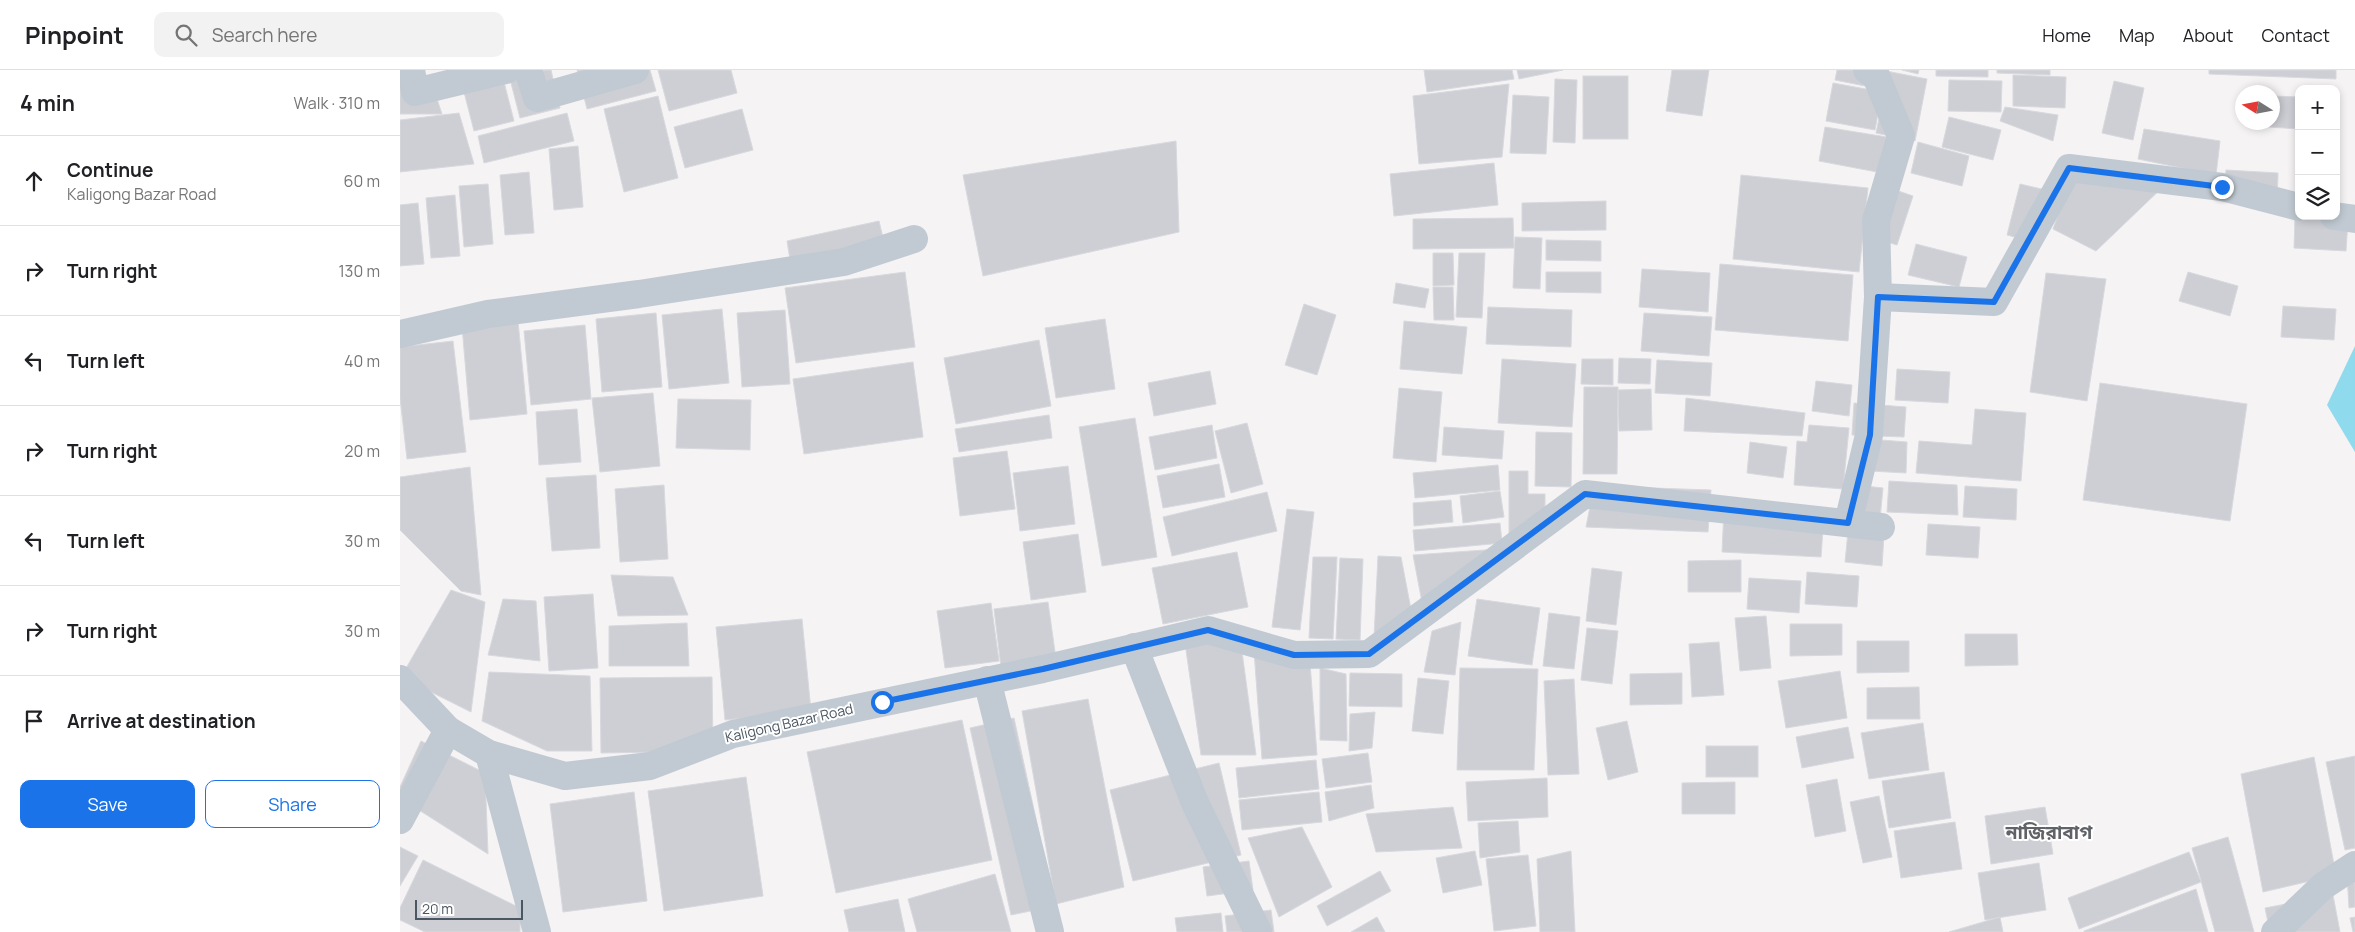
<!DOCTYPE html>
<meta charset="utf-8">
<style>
body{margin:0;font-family:Manrope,"Noto Sans Bengali",sans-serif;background:#f2f2f2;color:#202124}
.controls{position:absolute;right:15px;top:15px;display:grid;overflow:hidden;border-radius:10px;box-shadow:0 2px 8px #0003}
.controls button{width:45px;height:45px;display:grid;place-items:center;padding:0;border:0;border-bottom:1px solid #e0e0e0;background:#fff;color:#202124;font:25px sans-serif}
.compass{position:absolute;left:1835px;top:15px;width:45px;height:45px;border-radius:50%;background:#fff;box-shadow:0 2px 8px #0003;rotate:281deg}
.scale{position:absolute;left:15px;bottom:12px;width:108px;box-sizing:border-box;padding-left:5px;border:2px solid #4a5661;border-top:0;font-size:14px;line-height:18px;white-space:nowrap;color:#4a5661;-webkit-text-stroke:4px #fff;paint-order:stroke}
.stop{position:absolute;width:15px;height:15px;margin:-11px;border:4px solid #1a73e8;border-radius:50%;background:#fff}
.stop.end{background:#1a73e8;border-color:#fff;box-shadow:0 1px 5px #0008}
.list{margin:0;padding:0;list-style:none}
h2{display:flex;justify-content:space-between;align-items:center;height:65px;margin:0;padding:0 20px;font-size:21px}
h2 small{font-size:16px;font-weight:400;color:#757577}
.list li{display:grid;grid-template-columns:32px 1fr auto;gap:15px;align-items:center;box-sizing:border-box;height:90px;padding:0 20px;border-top:1px solid #e0e0e0}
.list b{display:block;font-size:19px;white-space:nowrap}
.list p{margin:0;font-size:16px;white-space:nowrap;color:#757577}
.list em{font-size:16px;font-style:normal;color:#757577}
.actions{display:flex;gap:10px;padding:15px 20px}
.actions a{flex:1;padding:11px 0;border:1px solid #1a73e8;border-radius:10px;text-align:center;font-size:18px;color:#1a73e8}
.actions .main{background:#1a73e8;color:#fff}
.icon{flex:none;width:28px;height:28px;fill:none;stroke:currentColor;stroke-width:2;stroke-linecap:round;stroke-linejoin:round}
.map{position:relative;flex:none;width:1955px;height:862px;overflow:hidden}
header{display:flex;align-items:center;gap:30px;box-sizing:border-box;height:70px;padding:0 25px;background:#fff;border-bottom:1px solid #e0e0e0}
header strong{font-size:24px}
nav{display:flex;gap:28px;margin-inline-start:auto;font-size:18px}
.search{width:350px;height:45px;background:#f2f2f2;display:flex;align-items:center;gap:12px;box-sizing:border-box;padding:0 18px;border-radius:10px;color:#757577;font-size:19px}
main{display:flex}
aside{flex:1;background:#fff}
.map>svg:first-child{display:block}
</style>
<header>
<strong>Pinpoint</strong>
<div class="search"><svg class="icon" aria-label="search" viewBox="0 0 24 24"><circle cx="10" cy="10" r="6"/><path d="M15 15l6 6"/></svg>Search here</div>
<nav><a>Home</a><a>Map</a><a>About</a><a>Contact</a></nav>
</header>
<main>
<aside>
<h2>4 min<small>Walk · 310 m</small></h2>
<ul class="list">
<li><svg class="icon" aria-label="ahead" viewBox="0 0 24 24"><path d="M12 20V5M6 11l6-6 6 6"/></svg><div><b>Continue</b><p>Kaligong Bazar Road</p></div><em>60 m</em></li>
<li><svg class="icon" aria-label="right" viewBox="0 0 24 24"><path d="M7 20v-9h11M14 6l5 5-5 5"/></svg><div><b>Turn right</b></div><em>130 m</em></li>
<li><svg class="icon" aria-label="left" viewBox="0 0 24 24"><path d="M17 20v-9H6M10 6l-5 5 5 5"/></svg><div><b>Turn left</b></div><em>40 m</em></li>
<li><svg class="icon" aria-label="right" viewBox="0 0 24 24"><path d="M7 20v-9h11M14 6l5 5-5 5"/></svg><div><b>Turn right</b></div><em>20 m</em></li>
<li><svg class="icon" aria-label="left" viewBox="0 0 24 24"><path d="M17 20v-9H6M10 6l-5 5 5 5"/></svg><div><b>Turn left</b></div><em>30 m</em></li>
<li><svg class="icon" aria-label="right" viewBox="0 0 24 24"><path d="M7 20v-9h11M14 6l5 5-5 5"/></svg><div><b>Turn right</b></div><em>30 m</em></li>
<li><svg class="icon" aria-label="arrive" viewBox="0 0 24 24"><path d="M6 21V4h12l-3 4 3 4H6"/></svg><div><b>Arrive at destination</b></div></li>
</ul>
<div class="actions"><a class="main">Save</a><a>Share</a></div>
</aside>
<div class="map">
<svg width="1955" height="862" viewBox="0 0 1955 862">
<rect width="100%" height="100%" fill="#f5f3f3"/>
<polygon fill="#90daee" points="1955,276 1955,382 1927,335"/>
<g fill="#cdcfd5" stroke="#d7d9de">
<polygon points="146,0 151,0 160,38 120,48 110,9"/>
<polygon points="177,0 250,0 256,21 187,39"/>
<polygon points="258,0 331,0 337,23 269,41"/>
<polygon points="1024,0 1112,0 1114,9 1027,22"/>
<polygon points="1117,0 1163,0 1119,9"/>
<polygon points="1272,0 1309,0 1302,46 1266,41"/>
<polygon points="1437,0 1481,0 1527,9 1515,71 1476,63 1485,20 1435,10"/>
<polygon points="1502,0 1519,0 1518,4"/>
<polygon points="1536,0 1588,0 1588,7 1536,6"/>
<polygon points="1597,0 1650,0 1650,5 1597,3"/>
<polygon points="1809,0 1936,0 1936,9 1809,4"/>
<polygon points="1613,5 1666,7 1665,38 1613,36"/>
<rect x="1183" y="6" width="45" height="63"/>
<polygon points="1155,9 1177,10 1175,73 1153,72"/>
<polygon points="1549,10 1602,11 1601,42 1548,41"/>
<polygon points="1714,11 1744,18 1733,70 1702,63"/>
<polygon points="104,12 114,51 74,61 64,22"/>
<polygon points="1433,13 1482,22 1475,60 1426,51"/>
<polygon points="32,14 42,44 0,44 0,15"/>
<polygon points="1109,14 1102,87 1019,94 1013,26"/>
<polygon points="1113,25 1149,27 1146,84 1110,83"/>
<polygon points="258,26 278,108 224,122 204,39"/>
<polygon points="1872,26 1899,27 1899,59 1869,57 1869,52 1872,52"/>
<polygon points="1605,37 1658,45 1653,71 1600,51"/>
<polygon points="342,39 353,80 285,98 274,57"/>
<polygon points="59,43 74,94 0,102 0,50"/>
<polygon points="167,43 174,71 84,93 78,66"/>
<polygon points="1549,47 1601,60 1593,90 1542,77"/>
<polygon points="1425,57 1505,70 1498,106 1419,91"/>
<polygon points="1744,59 1820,71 1816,105 1738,89"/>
<polygon points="776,71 779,162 583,206 563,105"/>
<polygon points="1518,72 1569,86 1562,116 1511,103"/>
<polygon points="178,76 183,137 154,140 149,79"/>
<polygon points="1094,93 1098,135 994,146 990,104"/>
<polygon points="1676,95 1767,113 1696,181 1653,159"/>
<polygon points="1826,100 1878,103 1877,134 1824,131"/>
<polygon points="129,102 134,163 105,165 100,105"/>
<polygon points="1341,105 1468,118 1459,202 1333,189"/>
<polygon points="88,114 93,174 64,177 59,116"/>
<polygon points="1620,114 1650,121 1637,173 1607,165"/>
<polygon points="1484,116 1513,126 1497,175 1467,166"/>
<polygon points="55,125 60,186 31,188 26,128"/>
<polygon points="1206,131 1206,160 1122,161 1122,133"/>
<polygon points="18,133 24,194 0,196 0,135"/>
<polygon points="1895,147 1948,150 1946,181 1894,178"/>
<polygon points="1113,148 1114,178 1013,179 1013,149"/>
<polygon points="479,151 485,176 391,196 387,171"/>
<polygon points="1115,167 1142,168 1140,219 1113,218"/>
<polygon points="1146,170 1201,171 1201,191 1146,190"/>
<polygon points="1516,174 1567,187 1559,217 1508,205"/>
<polygon points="1033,183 1053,183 1054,215 1033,216"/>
<polygon points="1059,183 1085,183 1082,248 1056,247"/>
<polygon points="1320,194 1453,205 1448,271 1315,260"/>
<polygon points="1242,199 1310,203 1308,242 1239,237"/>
<polygon points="505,202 515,277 396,293 385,218"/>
<polygon points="1146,202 1201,202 1201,223 1146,222"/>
<polygon points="1788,202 1838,216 1830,246 1779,231"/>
<polygon points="1646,203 1706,209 1687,331 1630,322"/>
<polygon points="996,213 1029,219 1025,238 993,233"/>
<polygon points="1033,217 1053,217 1054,250 1034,250"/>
<polygon points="904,234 936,245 917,305 885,295"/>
<polygon points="1883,236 1936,239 1934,270 1881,267"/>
<polygon points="1088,237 1172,240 1171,277 1086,274"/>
<polygon points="322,239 329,313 269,319 262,245"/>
<polygon points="385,240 390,314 342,317 337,243"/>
<polygon points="256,243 262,317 202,322 196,249"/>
<polygon points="1244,243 1312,247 1309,286 1241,281"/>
<polygon points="705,249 715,319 656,328 645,258"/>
<polygon points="118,251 127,344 70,350 62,256"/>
<polygon points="1004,251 1067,257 1062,304 1000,299"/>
<polygon points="185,255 191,329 131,335 124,261"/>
<polygon points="639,270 651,336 556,354 544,288"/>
<polygon points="53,271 66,382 7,389 0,328 0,277"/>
<polygon points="1219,288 1251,289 1250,314 1218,313"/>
<polygon points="1102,289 1176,294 1172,357 1098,353"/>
<polygon points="1182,289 1213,289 1213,315 1181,314"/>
<polygon points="1257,290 1312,293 1310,326 1255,323"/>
<polygon points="513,292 523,367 404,384 393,309"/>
<polygon points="1497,299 1550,302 1548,333 1495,330"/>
<polygon points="810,301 816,334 754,346 748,313"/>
<polygon points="1416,311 1452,315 1449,346 1412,341"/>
<polygon points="1700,313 1847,334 1830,451 1683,430"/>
<polygon points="1184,317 1218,317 1217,404 1183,404"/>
<polygon points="999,318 1042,322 1036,392 993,388"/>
<polygon points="1251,319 1252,360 1219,361 1218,320"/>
<polygon points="253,323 260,396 200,402 192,328"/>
<polygon points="1286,328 1405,343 1402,366 1284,361"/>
<polygon points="278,329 351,330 350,380 276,378"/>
<polygon points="1454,333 1506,337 1504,367 1452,365"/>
<polygon points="177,339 181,392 139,395 136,342"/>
<polygon points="1575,339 1626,343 1621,411 1516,403 1519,371 1572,375"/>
<polygon points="649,345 652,368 559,382 555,359"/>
<polygon points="735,348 757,487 702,496 679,357"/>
<polygon points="847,353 863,414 831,423 815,361"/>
<polygon points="812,355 817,388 755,400 749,367"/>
<polygon points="1409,355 1449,358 1443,419 1394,415 1397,371 1407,372"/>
<polygon points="1044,357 1104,361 1102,389 1042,385"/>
<polygon points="1136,362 1172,363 1171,417 1135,416"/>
<polygon points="1455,368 1507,372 1506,403 1453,400"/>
<polygon points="1350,372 1387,377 1383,408 1347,403"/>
<polygon points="607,381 615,439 560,446 553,388"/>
<polygon points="819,394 825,427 763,438 757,406"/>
<polygon points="1098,395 1100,420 1015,428 1013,403"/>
<polygon points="668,396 675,454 620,461 613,403"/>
<polygon points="70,397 81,525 61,521 0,460 0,407"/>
<polygon points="1109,401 1128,401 1128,424 1145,424 1145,463 1109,482"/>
<polygon points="196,405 200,478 152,481 146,408"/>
<polygon points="1489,411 1557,415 1558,445 1487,442"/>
<polygon points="1447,414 1483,418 1480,449 1443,444"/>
<polygon points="264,415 268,489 220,492 215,419"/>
<polygon points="1194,416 1311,420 1308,462 1186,457"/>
<polygon points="1565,416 1617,419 1616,450 1563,447"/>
<polygon points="1100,421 1104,447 1063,453 1060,426"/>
<polygon points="867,422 877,461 772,486 763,447"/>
<polygon points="1051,430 1053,452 1014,456 1013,433"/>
<polygon points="887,439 914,442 900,560 872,557"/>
<polygon points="1324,440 1424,445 1421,487 1322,482"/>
<polygon points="1100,453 1102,473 1015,481 1013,460"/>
<polygon points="1528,454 1580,457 1578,488 1526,485"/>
<polygon points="1448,462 1484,465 1482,496 1445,492"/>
<polygon points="678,464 686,522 631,530 623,472"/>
<polygon points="1099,479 1026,553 1013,485"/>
<polygon points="837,482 848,537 763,554 752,498"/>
<polygon points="978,486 1001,487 1014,555 974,567"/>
<polygon points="913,487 937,487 933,569 909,568"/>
<polygon points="940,488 963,489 960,570 936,569"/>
<polygon points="1341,490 1341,522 1288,522 1288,491"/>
<polygon points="1192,498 1222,502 1216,555 1186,551"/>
<polygon points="1407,502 1459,506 1457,537 1405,534"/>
<polygon points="211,505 273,507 288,545 218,546"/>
<polygon points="1349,508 1401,511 1399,543 1347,539"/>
<polygon points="51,520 85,532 71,642 1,607"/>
<polygon points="193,524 198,598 149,601 144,527"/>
<polygon points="103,529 136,531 140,591 88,585"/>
<polygon points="1077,529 1140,538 1132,595 1068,586"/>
<polygon points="648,532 656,589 601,597 594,539"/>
<polygon points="591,533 599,591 545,598 537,541"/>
<polygon points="1149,543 1180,547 1174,599 1143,596"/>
<polygon points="1366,546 1371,598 1340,601 1335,548"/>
<polygon points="402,549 411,641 325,650 316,557"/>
<polygon points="1061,552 1055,605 1024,602 1032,561"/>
<polygon points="287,553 289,596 209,596 209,556"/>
<polygon points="1390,554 1442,554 1442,585 1390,586"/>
<polygon points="1187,558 1218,561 1212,614 1181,610"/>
<polygon points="1565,564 1617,564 1618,595 1565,596"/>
<polygon points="840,567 856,685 801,685 785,573"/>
<polygon points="1457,571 1509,571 1509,602 1457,603"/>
<polygon points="1319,572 1324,625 1292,627 1289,574"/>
<polygon points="854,581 910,593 917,685 862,689"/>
<polygon points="920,598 946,604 947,671 920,670"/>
<polygon points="1060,598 1138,599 1134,700 1057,700"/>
<polygon points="1440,601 1447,648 1386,658 1378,611"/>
<polygon points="89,602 190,606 192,681 147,681 82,651"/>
<polygon points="950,603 1002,604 1002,637 949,636"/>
<polygon points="1282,603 1282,634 1230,635 1230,604"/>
<polygon points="312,607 313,681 201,683 200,608"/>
<polygon points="1018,608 1049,611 1043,664 1012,661"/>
<polygon points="1174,609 1179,704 1148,705 1144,611"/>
<polygon points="1519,617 1520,649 1467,649 1467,618"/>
<polygon points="688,629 724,817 656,834 622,641"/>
<polygon points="975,642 972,678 949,681 950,644"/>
<polygon points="614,648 655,836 611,845 570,658"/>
<polygon points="562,650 592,790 436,823 407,682"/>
<polygon points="1227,651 1238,702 1208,710 1196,658"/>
<polygon points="1523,653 1529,700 1469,709 1461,663"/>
<polygon points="1448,657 1454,688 1402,698 1396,667"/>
<polygon points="21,671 85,703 88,784 0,728 0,717"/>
<rect x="1306" y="676" width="52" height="31"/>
<polygon points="968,683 972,712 926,718 922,689"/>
<polygon points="1955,686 1955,778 1945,780 1926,692"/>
<polygon points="1914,687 1936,805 1863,822 1841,704"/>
<polygon points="916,690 919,719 839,728 836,698"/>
<polygon points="819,693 841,785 733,811 710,720"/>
<polygon points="1544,702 1551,748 1489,758 1482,711"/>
<polygon points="346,707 363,826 264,841 248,721"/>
<polygon points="1147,708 1148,747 1068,751 1066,712"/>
<polygon points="1437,709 1446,761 1415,767 1406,715"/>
<polygon points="1335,712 1335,744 1282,744 1282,713"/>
<polygon points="971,715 974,738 929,751 925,722"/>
<polygon points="234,722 247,831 163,842 150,734"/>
<polygon points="919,722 922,752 842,760 839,730"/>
<polygon points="1479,726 1492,787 1463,793 1450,732"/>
<polygon points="1053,737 1062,778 976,782 966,744"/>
<polygon points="1645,737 1653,784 1591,794 1585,746"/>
<polygon points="1118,751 1120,782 1080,788 1078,753"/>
<polygon points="1555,752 1562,799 1501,808 1494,761"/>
<polygon points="902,757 932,817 879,847 848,768"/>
<polygon points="1828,767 1854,862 1815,862 1792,778"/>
<polygon points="0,777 18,786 0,816"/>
<polygon points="1075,781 1082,815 1043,823 1036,788"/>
<polygon points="1171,781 1175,862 1140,862 1137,789"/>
<polygon points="1789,782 1801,812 1679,859 1668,828"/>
<polygon points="1128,785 1136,856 1094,861 1086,789"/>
<polygon points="23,790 120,838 120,862 25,862 0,850 0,838"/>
<polygon points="849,791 853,820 807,826 803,797"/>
<polygon points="1639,793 1646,840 1585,850 1578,803"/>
<polygon points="1955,800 1955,837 1949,838 1947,804"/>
<polygon points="980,801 991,821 927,856 917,836"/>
<polygon points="595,804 611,862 517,862 508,829"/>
<polygon points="1796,819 1808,862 1684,862 1684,861"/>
<polygon points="1933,825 1940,862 1870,862 1865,838"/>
<polygon points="498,829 505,862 449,862 444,840"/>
<polygon points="871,840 874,862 827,862 825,846"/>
<polygon points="821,843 823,862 777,862 775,848"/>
<polygon points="977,847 985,862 951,862"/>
<polygon points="1600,847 1603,862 1549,862"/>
<polygon points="1955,847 1955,862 1953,862 1950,848"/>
</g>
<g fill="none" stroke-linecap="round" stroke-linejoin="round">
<g stroke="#c1cad2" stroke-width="28">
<polyline points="11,0 15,22 106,0"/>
<polyline points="128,0 137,28 235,0"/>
<polyline points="1934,146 1955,149"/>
<polyline points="1478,227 1594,232 1669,98 1822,117 1899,137"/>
<polyline points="0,264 88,244 239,224 444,192 514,169"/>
<polyline points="1448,453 1469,365 1478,227 1476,151 1501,66 1476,6 1467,0"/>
<polyline points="734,577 795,733 858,862"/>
<polyline points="0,609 48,660 89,684 165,706 250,696 333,664 643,599 808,560 894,585 969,584 1185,424 1481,457"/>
<polyline points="587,610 650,862"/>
<polyline points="89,684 137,862"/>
<polyline points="0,750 48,660"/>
<polyline points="1875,862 1923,816 1955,795"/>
</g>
</g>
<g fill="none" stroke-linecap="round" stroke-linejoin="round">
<polyline stroke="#1a73e8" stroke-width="6" points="482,632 643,599 808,560 894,585 969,584 1185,424 1448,453 1470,365 1478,227 1594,232 1669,98 1822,117"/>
</g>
<g text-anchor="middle" stroke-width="4" stroke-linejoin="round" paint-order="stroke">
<g font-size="14" fill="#4a5661" stroke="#fff">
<text transform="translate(389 653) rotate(-13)" y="5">Kaligong Bazar Road</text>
</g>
<g font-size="19" font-weight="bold" fill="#5f6368" stroke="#fff">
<text x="1649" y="769">নাজিরাবাগ</text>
</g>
</g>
</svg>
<div class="controls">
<button>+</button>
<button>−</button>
<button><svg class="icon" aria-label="layers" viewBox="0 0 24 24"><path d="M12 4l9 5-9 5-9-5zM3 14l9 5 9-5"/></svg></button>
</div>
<svg class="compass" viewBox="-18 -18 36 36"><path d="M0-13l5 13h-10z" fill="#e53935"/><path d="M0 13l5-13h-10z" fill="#757577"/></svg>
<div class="scale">20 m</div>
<div class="stop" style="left:482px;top:632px"></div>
<div class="stop end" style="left:1822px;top:117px"></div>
</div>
</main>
